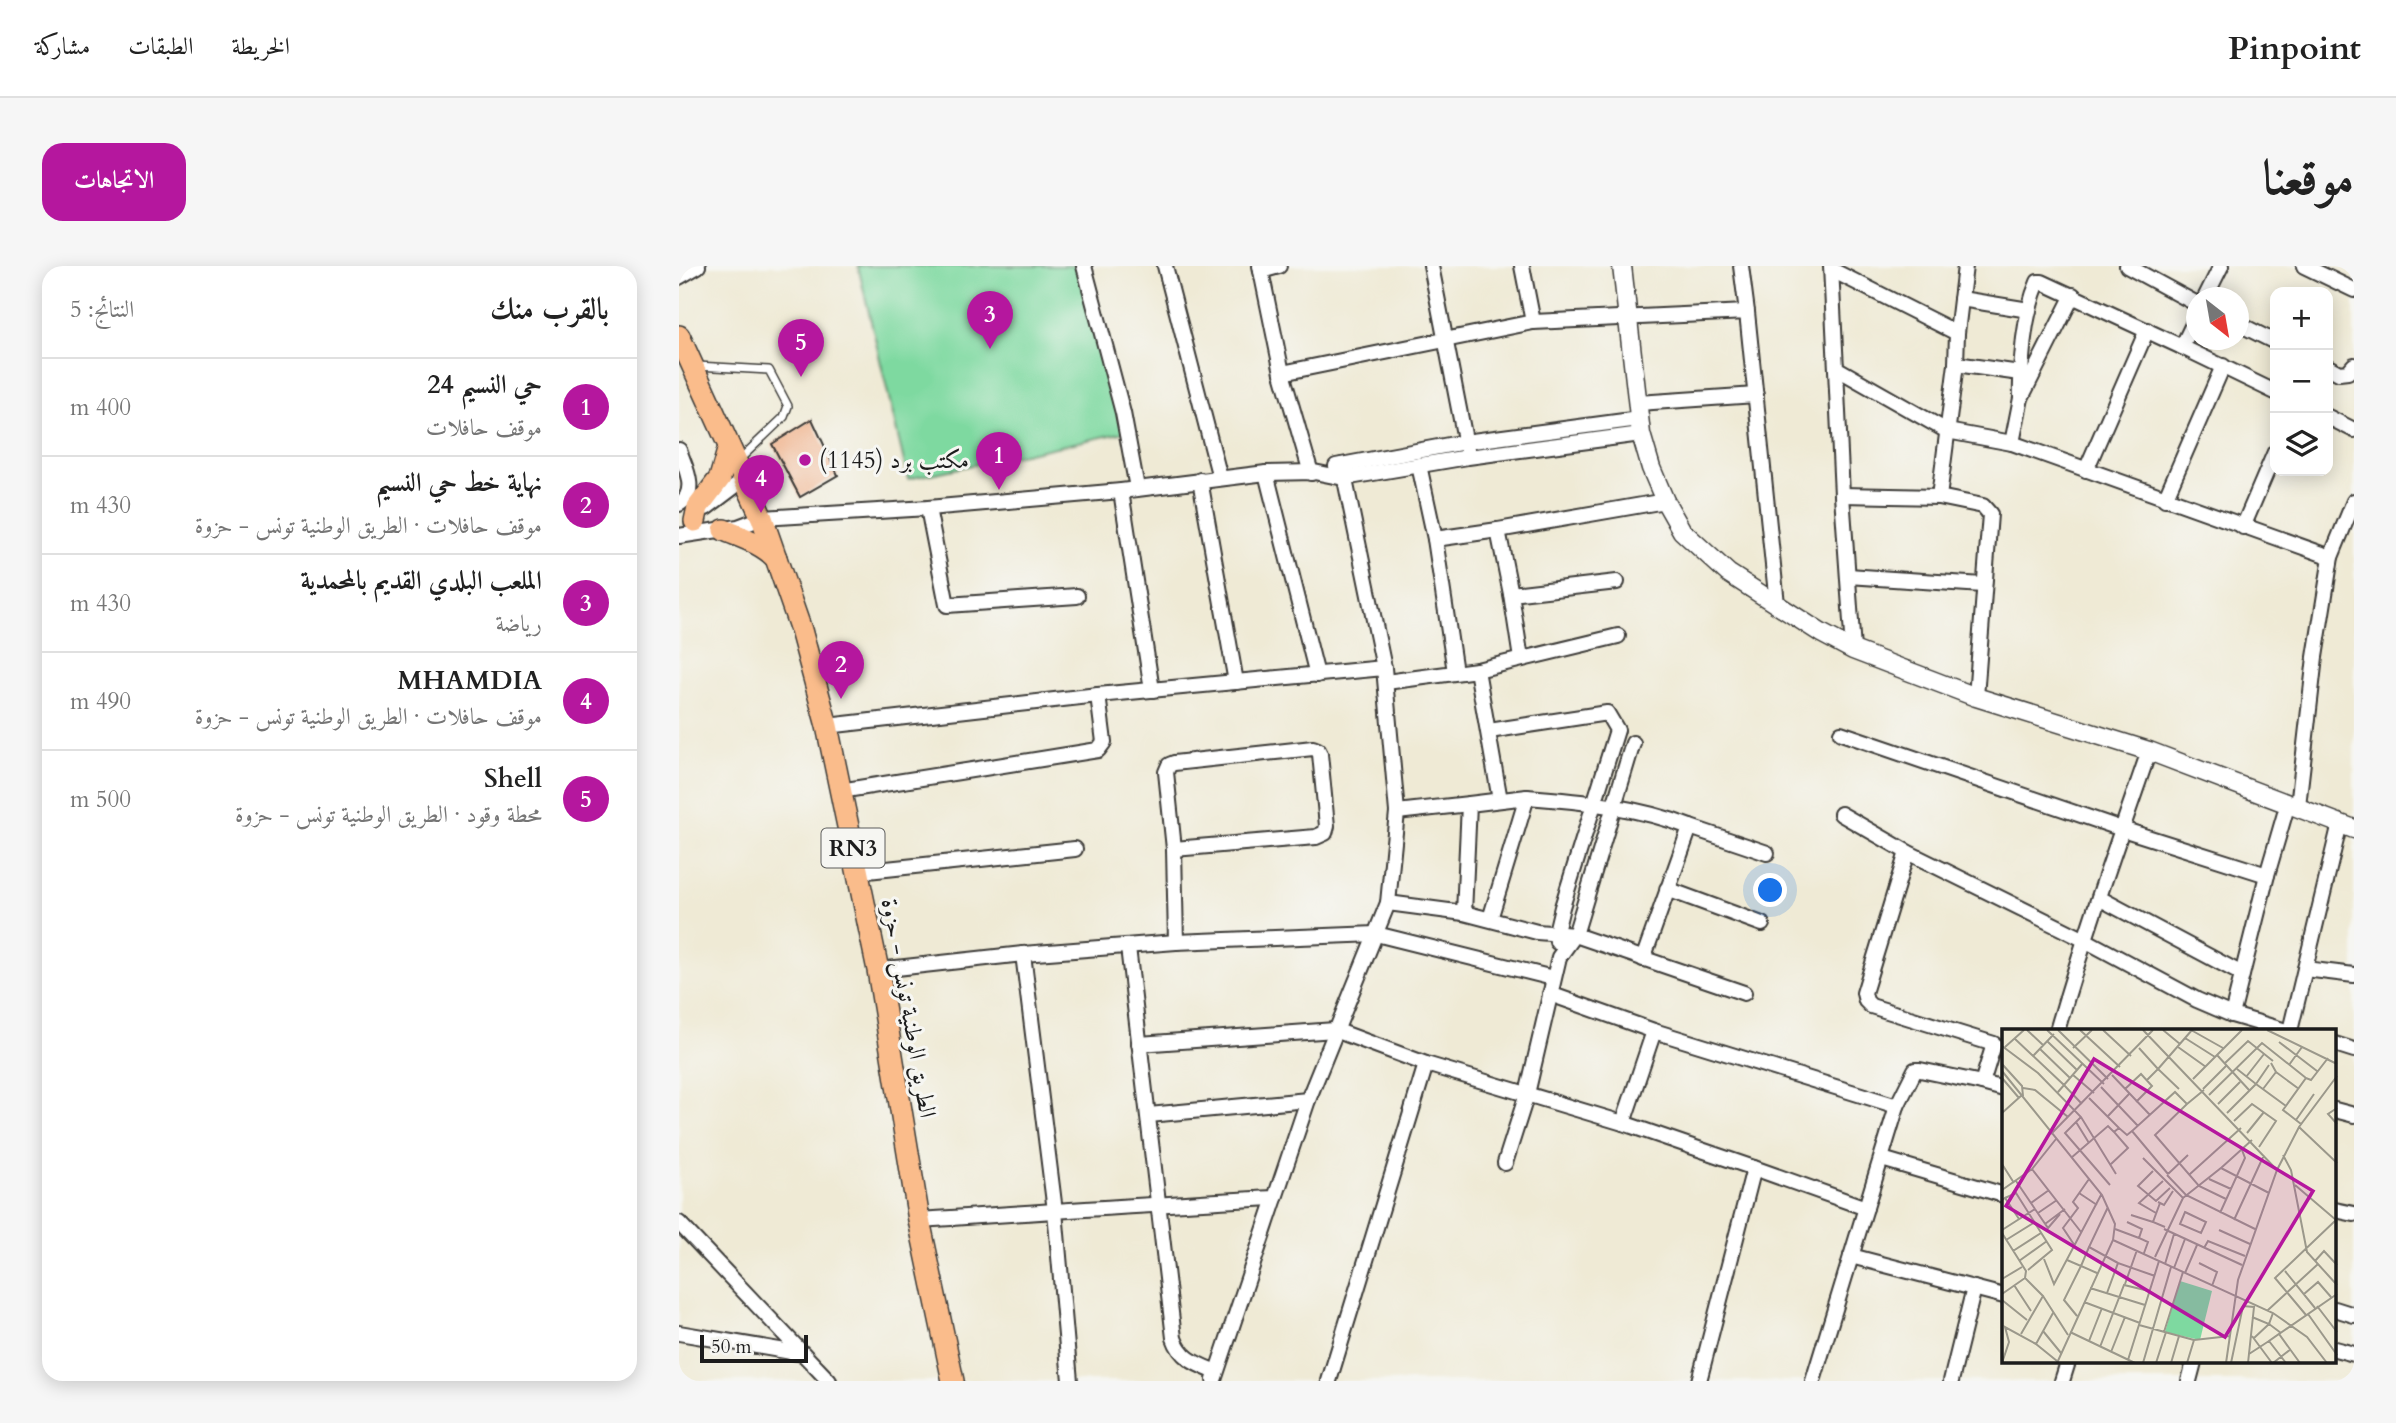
<!DOCTYPE html>
<html lang="ar">
<meta charset="utf-8">
<style>
body{margin:0;font-family:Cardo,Amiri,serif;background:#f6f6f6;color:#222;direction:rtl}
.controls{position:absolute;right:21px;top:21px;display:grid;overflow:hidden;border-radius:14px;box-shadow:0 4px 18px #0003}
.controls button{width:63px;height:63px;display:grid;place-items:center;padding:0;border:0;border-bottom:2px solid #e0e0e0;background:#fff;color:#222;font:35px sans-serif}
.compass{position:absolute;left:1507px;top:21px;width:63px;height:63px;border-radius:50%;background:#fff;box-shadow:0 4px 18px #0003;rotate:149deg}
.scale{position:absolute;left:21px;bottom:18px;width:108px;box-sizing:border-box;padding-left:7px;border:4px solid #1c1c1c;border-top:0;font-size:19px;line-height:24px;white-space:nowrap;color:#1c1c1c;-webkit-text-stroke:5px #f6f6f2;paint-order:stroke}
.you{position:absolute;left:1092px;top:625px;width:24px;height:24px;margin:-18px;border:5px solid #fff;border-radius:50%;background:#1a73e8;box-shadow:0 0 0 10px #1a73e833}
.badge{display:grid;place-items:center;width:46px;height:46px;border-radius:50%;background:#b5179e;color:#fff;font-size:23px;font-weight:700}
.pin{position:absolute;translate:-50% -58px;filter:drop-shadow(0 2px 4px #0008)}
.pin::after{content:'';position:absolute;top:37px;width:24px;height:21px;background:inherit;clip-path:polygon(0 0,100% 0,50% 100%)}
.list{margin:0;padding:0;list-style:none}
h2{display:flex;justify-content:space-between;align-items:center;height:91px;margin:0;padding:0 28px;font-size:30px}
h2 small{font-size:23px;font-weight:400;color:#767676}
.list li{display:grid;grid-template-columns:46px 1fr auto;gap:21px;align-items:center;box-sizing:border-box;height:98px;padding:0 28px;border-top:2px solid #e0e0e0}
.list b{display:block;font-size:26px;white-space:nowrap}
.list p{margin:0;font-size:23px;white-space:nowrap;color:#767676}
.list em{font-size:23px;font-style:normal;color:#767676}
.icon{flex:none;width:38px;height:38px;fill:none;stroke:currentColor;stroke-width:2;stroke-linecap:round;stroke-linejoin:round}
.map{position:relative;flex:none;width:1675px;height:1115px;overflow:hidden;direction:ltr;border-radius:21px}
header{display:flex;align-items:center;gap:42px;box-sizing:border-box;height:98px;padding:0 35px;background:#fff;border-bottom:2px solid #e0e0e0}
header strong{font-size:33px}
nav{display:flex;gap:38px;margin-inline-start:auto;font-size:24px}
.intro{display:flex;align-items:center;justify-content:space-between;box-sizing:border-box;height:168px;padding:0 42px}
h1{margin:0;font-size:49px}
.button{padding:18px 32px;border-radius:21px;background:#b5179e;color:#fff;font-size:24px;font-weight:700}
main{display:flex;gap:42px;padding:0 42px}
aside{flex:1;background:#fff;border-radius:21px;box-shadow:0 4px 18px #0003}
.map>svg:first-child{display:block}
</style>
<header>
<strong>Pinpoint</strong>
<nav><a>الخريطة</a><a>الطبقات</a><a>مشاركة</a></nav>
</header>
<div class="intro"><h1>موقعنا</h1><a class="button">الاتجاهات</a></div>
<main>
<div class="map">
<svg width="1675" height="1115" viewBox="0 0 1675 1115">
<rect width="100%" height="100%" fill="#f6f6f2"/>
<filter id="ink" filterUnits="userSpaceOnUse"><feTurbulence type="fractalNoise" baseFrequency=".0143" numOctaves="2"/><feDisplacementMap in="SourceGraphic" scale="14" xChannelSelector="R" yChannelSelector="G"/><feConvolveMatrix kernelMatrix="1 2 1 2 8 2 1 2 1" color-interpolation-filters="sRGB"/></filter>
<filter id="wash" filterUnits="userSpaceOnUse"><feTurbulence type="fractalNoise" baseFrequency=".00686" numOctaves="4" result="noise"/><feDisplacementMap in="SourceGraphic" scale="28" xChannelSelector="R" yChannelSelector="G"/><feGaussianBlur stdDeviation="1.57" result="paint"/><feColorMatrix in="noise" values="0 0 0 0 0 0 0 0 0 0 0 0 0 0 0 0 0 1.4 0 .05"/><feComposite in="paint" operator="in"/></filter>
<g filter="url(#wash)">
<rect width="100%" height="100%" fill="#efead5"/>
<polygon fill="#7ed9a0" stroke="#4d7a5e" stroke-width="2" points="179,0 403,0 446,166 229,213"/>
<g id="blocks">
<polygon fill="#efa375" points="133,153 159,209 121,231 93,178"/>
</g>
</g>
<g filter="url(#ink)">
<use href="#blocks" fill-opacity="0" stroke="#3c3b38" stroke-width="2"/>
<g fill="none" stroke-linecap="round" stroke-linejoin="round">
<g stroke="#3c3b38" stroke-width="10">
<polyline id="service" points="18,100 90,104 109,140 105,151 60,194"/>
</g>
<g stroke="#3c3b38" stroke-width="18">
<g id="minor">
<polyline points="405,0 444,147 458,222"/>
<polyline points="486,0 541,212"/>
<polyline points="581,0 603,107 632,207"/>
<polyline points="752,0 788,184"/>
<polyline points="1062,0 1068,46"/>
<polyline points="1152,0 1163,229 1174,384"/>
<polyline points="1448,0 1518,38"/>
<polyline points="1625,0 1675,24"/>
<polyline points="1153,4 1278,67 1277,98 1260,231 1304,240 1311,248 1297,431"/>
<polyline points="582,5 600,0"/>
<polyline points="0,11 19,0"/>
<polyline points="1526,32 1542,0"/>
<polyline points="1282,33 1350,44"/>
<polyline points="854,56 1068,46 1098,338"/>
<polyline points="1560,58 1596,76"/>
<polyline points="1278,67 1286,0"/>
<polyline points="1503,81 1596,126"/>
<polyline points="1277,98 1341,107"/>
<polyline points="1649,101 1660,107 1669,106 1675,99"/>
<polyline points="1157,102 1268,165 1333,177 1652,291"/>
<polyline points="603,107 854,56 843,0"/>
<path d="M1342 132C1341 97 1345 48 1359 16H1363L1503 81 1518 50"/>
<polyline points="959,137 1077,129"/>
<polyline points="1649,151 1675,164"/>
<polyline points="1333,177 1342,132 1394,29"/>
<path d="M0 184C6 201 20 226 0 238"/>
<polyline points="663,199 705,402 718,546 709,637"/>
<polyline points="740,199 756,273 819,264 832,328 938,316"/>
<polyline points="657,200 786,176 960,153"/>
<polyline points="1407,204 1468,64"/>
<polyline points="587,207 638,409"/>
<polyline points="521,214 557,416"/>
<polyline points="442,225 473,424"/>
<polyline points="1163,229 1260,231"/>
<polyline points="1486,233 1544,100"/>
<polyline points="27,242 64,214"/>
<polyline points="249,242 268,339 398,330"/>
<polyline points="1564,261 1596,186"/>
<polyline points="819,264 986,235"/>
<polyline points="0,270 59,261 83,252 249,242 442,225 587,207 635,206 665,212 789,191 962,168"/>
<polyline points="756,273 776,406"/>
<polyline points="1169,310 1304,319"/>
<polyline points="832,328 842,393"/>
<polyline points="798,404 939,370"/>
<polyline points="707,416 798,404 821,534"/>
<polyline points="148,460 419,429 705,402"/>
<polyline points="810,465 928,447 938,464 883,641 877,666 878,676"/>
<polyline points="1162,467 1443,563 1588,609 1553,749"/>
<polygon points="634,482 639,484 641,488 648,560 646,567 637,571 495,583 487,506 490,499 495,497"/>
<polyline points="161,525 419,484 425,476 419,429"/>
<polyline points="1619,540 1636,391 1652,291 1675,235"/>
<polyline points="718,546 790,538"/>
<polyline points="1162,548 1228,586 1404,673 1518,734 1553,749 1607,765"/>
<polyline points="1011,561 1088,587"/>
<polyline points="495,583 497,676"/>
<polyline points="179,606 396,583"/>
<polyline points="1588,609 1609,537"/>
<polyline points="988,623 1083,658"/>
<polyline points="1420,632 1563,708"/>
<polyline points="785,647 790,538 848,531"/>
<path d="M811 653 848 531C902 535 960 541 1011 561L964 693"/>
<path d="M449 681 495 1072C502 1093 518 1098 537 1106"/>
<polyline points="344,688 376,945 391,1115"/>
<polyline points="1626,703 1675,709"/>
<polyline points="199,704 344,688 497,676 697,668 874,712"/>
<polyline points="871,728 975,765 1218,840 1134,1115"/>
<path d="M1378 765C1405 671 1438 578 1470 485"/>
<polyline points="1611,765 1661,557"/>
<polyline points="460,778 656,764 747,798 944,857 1075,902 1020,1115"/>
<polyline points="1656,778 1675,784"/>
<polyline points="1303,817 1325,823"/>
<polyline points="1218,840 1236,804 1241,804 1303,817 1315,778 1192,740 1187,735 1185,727 1228,586"/>
<polyline points="1656,844 1675,849"/>
<polyline points="470,849 629,834"/>
<polyline points="944,857 975,765"/>
<polyline points="1203,893 1325,929"/>
<polyline points="826,897 848,828 880,691 896,669 954,477"/>
<polyline points="1075,902 1187,942"/>
<polyline points="1656,944 1675,948"/>
<path d="M240 954C359 946 477 938 596 932L629 834 709 637 785 647 858 666 896 669 1065 727"/>
<polyline points="0,957 150,1115"/>
<polyline points="1172,990 1325,1030"/>
<polyline points="1656,1043 1675,1049"/>
<polyline points="0,1067 124,1088"/>
<polyline points="1656,1083 1675,1088"/>
<polyline points="535,1114 596,932"/>
<polyline points="650,1115 747,798"/>
<polyline points="1272,1115 1295,1022"/>
<polyline points="1383,1115 1389,1096"/>
<polyline points="1510,1115 1515,1096"/>
</g>
</g>
<g stroke="#3c3b38" stroke-width="21">
<polyline id="tertiary" points="943,0 962,168 972,202 986,235 1003,265 1049,307 1142,367 1174,384 1297,431 1470,485 1675,563"/>
</g>
<g stroke="#3c3b38" stroke-width="24">
<g id="primary">
<polyline points="0,70 83,252 122,364 148,460 199,704 240,954 274,1115"/>
<polyline points="16,255 19,241 41,212 50,181"/>
<path d="M45 264C64 272 82 277 97 292"/>
</g>
</g>
<use href="#service" stroke="#fff" stroke-width="7"/>
<use href="#minor" stroke="#fff" stroke-width="14"/>
<use href="#tertiary" stroke="#fff" stroke-width="18"/>
<use href="#primary" stroke="#fabc8b" stroke-width="21"/>
</g>
</g>
<circle fill="#b5179e" stroke="#f6f6f2" stroke-width="2.5" cx="126" cy="194" r="7"/>
<g text-anchor="middle" stroke-width="6" stroke-linejoin="round" paint-order="stroke">
<rect fill="#f6f6f2" stroke="#5d5d5c" stroke-width="2" x="142.5" y="562.5" width="63" height="39" rx="5"/>
<g font-size="23" font-weight="bold" fill="#1c1c1c">
<text x="174" y="590">RN3</text>
</g>
<g font-size="24" fill="#1c1c1c" stroke="#f6f6f2" text-anchor="start">
<text x="140" y="202">مكتب برد (1145)</text>
</g>
<g font-size="24" fill="#1c1c1c" stroke="#f6f6f2">
<text transform="translate(230 742) rotate(80)" y="8">الطريق الوطنية تونس - حزوة</text>
</g>
</g>
<g transform="translate(1323 763)">
<rect width="334" height="334" fill="#efead5"/>
<path d="M178 252 210 262 198 311 163 303Z" fill="#7ed9a0"/>
<path fill="none" stroke="#9b988b" stroke-width="2" d="M25 1 41 16M45 1 102 55M56 1 106 50M78 1 118 38M101 1 129 27M141 1 275 141M161 1 178 15M189 1 221 19M265 1 335 35M12 9 62 56 81 34M183 9 213 28M45 12 75 41M277 13 315 42M0 17 36 44 79 88 114 145M3 18 22 1M176 18 204 38M71 19 90 1M137 19 156 40 145 51M38 20 68 49M215 26 247 61M31 27 52 5M0 35 20 57 21 67M222 35 246 12 271 32M267 36 254 55 284 77M287 36 300 18M0 42 100 166 113 195 111 211 55 334M274 43 297 60M71 46 92 64M110 46 148 86M244 48 262 25M0 49 17 69M191 50 240 1M99 58 136 97M21 59 33 61 66 88M123 60 139 45 150 57 134 73M177 60 156 40 190 1M201 60 224 37M261 60 274 43 269 34M56 63 62 56 80 75M207 66 260 14 304 49M87 69 117 99M185 75 202 61M216 75 238 53M335 79 326 85 335 95M0 84 20 66M225 84 254 55 235 40M106 87 127 65M79 88 63 104 108 156M294 91 312 65M232 92 250 75 274 92 257 118M74 93 87 114M299 95 281 81 304 49 309 51 326 29M297 98 335 134M245 104 262 83M49 105 151 1M281 126 289 141 305 223 335 256M69 129 106 97 112 103M141 129 181 169 219 139 267 164M0 135 12 154M109 135 126 119 112 103 117 99 125 106 130 102M219 139 250 111M30 140 79 203M151 142 136 157 154 172 168 159M166 145 130 102 173 63 185 75 153 106 197 157 224 170M166 145 186 126M188 145 239 99M165 146 184 166 253 200M207 150 229 160M14 152 33 180M293 156 334 191M0 161 30 140 54 110M77 164 95 176M3 169 14 164 50 221 26 241M0 171 3 169 17 190M156 173 162 176 171 162M29 174 47 161M158 174 151 193 163 198M106 178 87 218 116 234M183 183 204 193 199 204 178 195ZM36 184 55 171M154 184 137 174 161 152M218 184 243 129 240 121M129 186 151 193M232 191 262 126M125 193 140 200 137 209 146 213 142 224M43 195 63 180M113 200 137 209M162 200 240 236M0 201 33 180 46 199 58 185M217 201 248 215M0 204 24 242 23 249 41 267 19 305M4 211 33 193M111 211 271 284 305 308 325 334M73 217 61 199 76 179 71 173 87 150M87 218 79 237 95 244M202 219 206 212 243 227M11 222 39 204M153 228 181 169M42 230 52 255 99 166M65 231 79 237 62 271 75 287M17 232 45 212M313 232 322 222 335 236M197 234 215 243 210 257M163 235 172 205M172 239 183 210M283 242 313 279M183 244 195 216M0 250 20 238M123 255 135 221M12 256 29 282M88 259 143 276M105 264 116 234 153 247M0 265 23 249M302 265 316 253 329 268M41 267 66 306M0 271 25 291M82 273 138 294M315 277 335 303M266 281 316 235M51 284 34 315 55 332M271 284 267 295 279 304M306 285 335 326M304 286 273 249 335 190M250 288 267 295 252 309M137 296 192 311 185 334M41 302 59 324M68 303 133 334M162 303 181 243M277 305 335 265M250 307 270 334M192 311 228 307M87 312 100 279M98 318 122 256 147 262M109 323 123 288M247 325 267 312M126 331 157 232M0 334 7 313 3 298 34 315M141 334 169 238M154 334 164 303M169 334 177 307M224 334 236 251 275 141 297 98 335 47M229 334 241 277 252 278 246 334M271 334 289 320M284 334 267 312 277 305 298 334"/>
<path fill="#b5179e" fill-opacity="0.15" stroke="#b5179e" stroke-width="3.5" d="M92 30 311 162 223 308 4 177Z"/>
<rect width="334" height="334" fill="none" stroke="#1c1c1c" stroke-width="3.5"/>
</g>
</svg>
<div class="controls">
<button>+</button>
<button>−</button>
<button><svg class="icon" aria-label="layers" viewBox="0 0 24 24"><path d="M12 4l9 5-9 5-9-5zM3 14l9 5 9-5"/></svg></button>
</div>
<svg class="compass" viewBox="-18 -18 36 36"><path d="M0-13l5 13h-10z" fill="#e53935"/><path d="M0 13l5-13h-10z" fill="#767676"/></svg>
<div class="scale">50 m</div>
<div class="you"></div>
<div class="pin badge" style="left:320px;top:224px">1</div>
<div class="pin badge" style="left:162px;top:433px">2</div>
<div class="pin badge" style="left:311px;top:83px">3</div>
<div class="pin badge" style="left:82px;top:247px">4</div>
<div class="pin badge" style="left:122px;top:111px">5</div>
</div>
<aside>
<h2>بالقرب منك<small>النتائج: 5</small></h2>
<ul class="list">
<li><span class="badge">1</span><div><b>حي النسيم 24</b><p>موقف حافلات</p></div><em>400 m</em></li>
<li><span class="badge">2</span><div><b>نهاية خط حي النسيم</b><p>موقف حافلات · الطريق الوطنية تونس - حزوة</p></div><em>430 m</em></li>
<li><span class="badge">3</span><div><b>الملعب البلدي القديم بالمحمدية</b><p>رياضة</p></div><em>430 m</em></li>
<li><span class="badge">4</span><div><b>MHAMDIA</b><p>موقف حافلات · الطريق الوطنية تونس - حزوة</p></div><em>490 m</em></li>
<li><span class="badge">5</span><div><b>Shell</b><p>محطة وقود · الطريق الوطنية تونس - حزوة</p></div><em>500 m</em></li>
</ul>
</aside>
</main>
